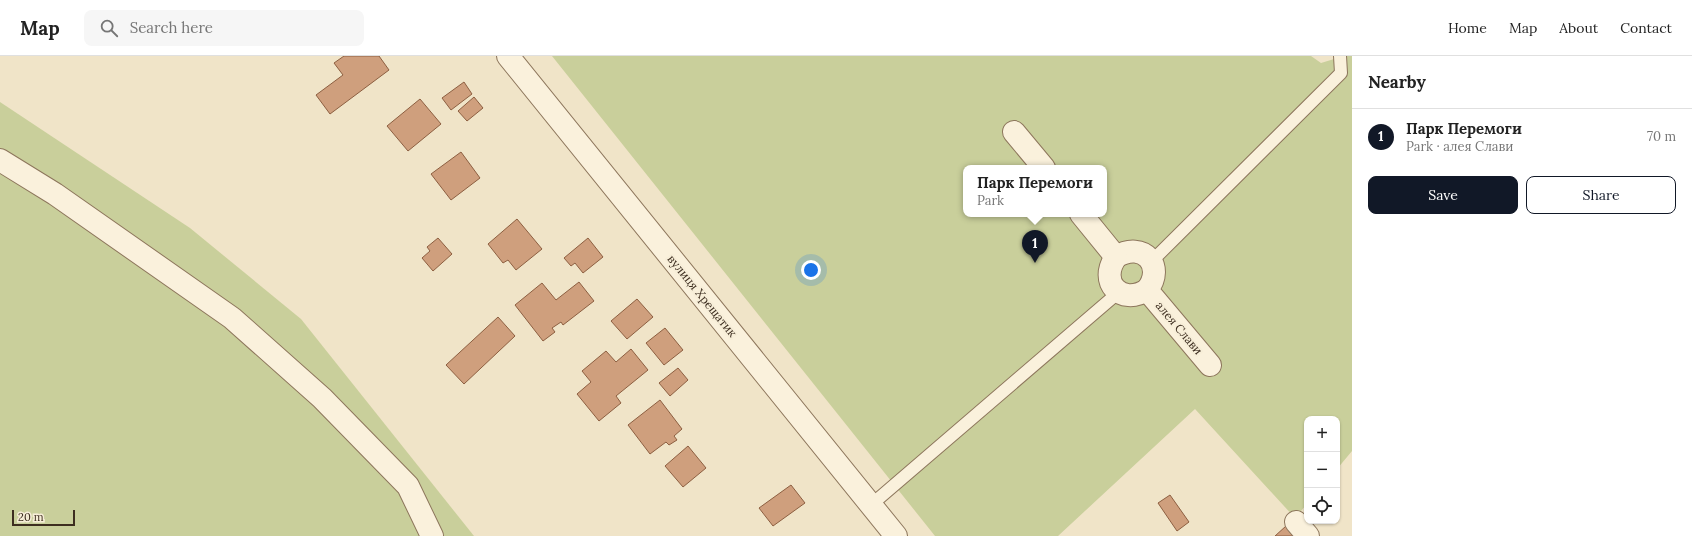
<!DOCTYPE html>
<meta charset="utf-8">
<style>
body{margin:0;font-family:Lora,serif;background:#f6f6f6;color:#222}
.controls{position:absolute;right:12px;bottom:12px;display:grid;overflow:hidden;border-radius:8px;box-shadow:0 1px 3px #0004}
.controls button{width:36px;height:36px;display:grid;place-items:center;padding:0;border:0;border-bottom:1px solid #e0e0e0;background:#fff;color:#222;font:20px sans-serif}
.scale{position:absolute;left:12px;bottom:10px;width:63px;box-sizing:border-box;padding-left:4px;border:2px solid #3d2e20;border-top:0;font-size:11px;line-height:14px;white-space:nowrap;color:#3d2e20;-webkit-text-stroke:3px #f7eed8;paint-order:stroke}
.you{position:absolute;left:811px;top:214px;width:14px;height:14px;margin:-10px;border:3px solid #fff;border-radius:50%;background:#1a73e8;box-shadow:0 0 0 6px #1a73e833}
.badge{display:grid;place-items:center;width:26px;height:26px;border-radius:50%;background:#111827;color:#fff;font-size:13px;font-weight:700}
.pin{position:absolute;translate:-50% -33px;filter:drop-shadow(0 1px 2px #0008)}
.pin::after{content:'';position:absolute;top:21px;width:14px;height:12px;background:inherit;clip-path:polygon(0 0,100% 0,50% 100%)}
.popup{position:absolute;left:963px;top:109px;width:144px;height:52px;box-sizing:border-box;display:grid;place-content:center;border-radius:8px;background:#fff;filter:drop-shadow(0 1px 3px #0005);font-size:13px;white-space:nowrap;color:#767676}
.popup b{font-size:15px;color:#222}
.popup::after{content:'';position:absolute;left:50%;top:100%;margin-left:-8px;border:8px solid transparent;border-top-color:#fff}
.list{margin:0;padding:0;list-style:none}
h2{display:flex;justify-content:space-between;align-items:center;height:52px;margin:0;padding:0 16px;font-size:17px}
h2 small{font-size:13px;font-weight:400;color:#767676}
.list li{display:grid;grid-template-columns:26px 1fr auto;gap:12px;align-items:center;box-sizing:border-box;height:56px;padding:0 16px;border-top:1px solid #e0e0e0}
.list b{display:block;font-size:15px;white-space:nowrap}
.list p{margin:0;font-size:13px;white-space:nowrap;color:#767676}
.list em{font-size:13px;font-style:normal;color:#767676}
.actions{display:flex;gap:8px;padding:12px 16px}
.actions a{flex:1;padding:9px 0;border:1px solid #111827;border-radius:8px;text-align:center;font-size:14px;color:#111827}
.actions .main{background:#111827;color:#fff}
.icon{flex:none;width:22px;height:22px;fill:none;stroke:currentColor;stroke-width:2;stroke-linecap:round;stroke-linejoin:round}
.map{position:relative;flex:none;width:1352px;height:480px;overflow:hidden}
header{display:flex;align-items:center;gap:24px;box-sizing:border-box;height:56px;padding:0 20px;background:#fff;border-bottom:1px solid #e0e0e0}
header strong{font-size:19px}
nav{display:flex;gap:22px;margin-inline-start:auto;font-size:14px}
.search{width:280px;height:36px;background:#f6f6f6;display:flex;align-items:center;gap:10px;box-sizing:border-box;padding:0 14px;border-radius:8px;color:#767676;font-size:15px}
main{display:flex}
aside{flex:1;background:#fff}
.map>svg:first-child{display:block}
</style>
<header>
<strong>Map</strong>
<div class="search"><svg class="icon" aria-label="search" viewBox="0 0 24 24"><circle cx="10" cy="10" r="6"/><path d="M15 15l6 6"/></svg>Search here</div>
<nav><a>Home</a><a>Map</a><a>About</a><a>Contact</a></nav>
</header>
<main>
<div class="map">
<svg width="1352" height="480" viewBox="0 0 1352 480">
<rect width="100%" height="100%" fill="#f0e4c8"/>
<g fill="#c9cf9b" fill-rule="evenodd">
<path d="M552 0H1311L1321 7 1344 0H1352V395L1337 413V363H1307V448L1295 462 1195 353 1058 480H935ZM966 112H1104V158H966Z"/>
<polygon points="0,46 190,172 301,263 474,480 0,480"/>
</g>
<g fill="#cf9f7d" stroke="#8d5f41">
<polygon points="344,0 379,0 389,14 330,58 316,39 343,19 334,7"/>
<polygon points="464,26 472,38 451,54 442,42"/>
<polygon points="474,41 483,52 467,65 458,55"/>
<polygon points="420,43 441,68 408,95 387,70"/>
<polygon points="461,96 480,122 451,144 431,118"/>
<polygon points="517,163 542,193 516,214 508,204 503,207 488,188"/>
<polygon points="438,182 452,198 433,215 422,202 430,195 427,191"/>
<polygon points="588,182 603,201 583,217 575,207 571,210 564,202"/>
<polygon points="579,226 594,245 563,269 561,266 552,272 555,276 543,285 515,249 542,227 556,244"/>
<polygon points="637,243 653,261 627,283 611,265"/>
<polygon points="498,261 515,280 464,328 446,309"/>
<polygon points="665,272 683,294 664,309 646,287"/>
<polygon points="631,293 648,314 616,340 621,347 599,365 577,338 591,326 582,315 606,295 616,306"/>
<polygon points="678,312 688,324 670,340 659,327"/>
<polygon points="660,344 682,373 674,380 677,384 669,389 666,386 650,398 628,369"/>
<polygon points="688,390 706,412 683,431 665,410"/>
<polygon points="791,429 805,447 773,470 759,452"/>
<polygon points="1170,439 1189,466 1177,475 1158,447"/>
<polygon points="1286,470 1294,480 1275,480"/>
</g>
<g fill="none" stroke-linecap="round" stroke-linejoin="round">
<g stroke="#8d765c" stroke-width="14">
<g id="lane">
<polyline points="1151,206 1336,22 1341,17 1340,0"/>
<polyline points="871,449 1119,236"/>
</g>
</g>
<g stroke="#8d765c" stroke-width="24">
<g id="street">
<polyline points="508,0 896,480"/>
<polyline points="1014,76 1044,112"/>
<polyline points="0,104 55,138 232,262 322,342 408,430 432,480"/>
<path d="M1081 158 1116 201C1143 184 1166 210 1147 234L1210 309"/>
<path d="M1116 201C1098 226 1121 250 1147 234"/>
<polyline points="1296,466 1308,480"/>
</g>
</g>
<use href="#lane" stroke="#faf1dc" stroke-width="12"/>
<use href="#street" stroke="#faf1dc" stroke-width="22"/>
</g>
<g text-anchor="middle" stroke-width="4" stroke-linejoin="round" paint-order="stroke">
<g font-size="12" fill="#3d2e20" stroke="#f7eed8">
<text transform="translate(702 240) rotate(51)" y="4">вулиця Хрещатик</text>
<text transform="translate(1179 272) rotate(50)" y="4">алея Слави</text>
</g>
</g>
</svg>
<div class="controls">
<button>+</button>
<button>−</button>
<button><svg class="icon" aria-label="locate" viewBox="0 0 24 24"><circle cx="12" cy="12" r="6"/><path d="M12 2v4M12 18v4M2 12h4M18 12h4"/></svg></button>
</div>
<div class="scale">20 m</div>
<div class="you"></div>
<div class="pin badge" style="left:1035px;top:207px">1</div>
<div class="popup"><b>Парк Перемоги</b>Park</div>
</div>
<aside>
<h2>Nearby<small></small></h2>
<ul class="list">
<li><span class="badge">1</span><div><b>Парк Перемоги</b><p>Park · алея Слави</p></div><em>70 m</em></li>
</ul>
<div class="actions"><a class="main">Save</a><a>Share</a></div>
</aside>
</main>
